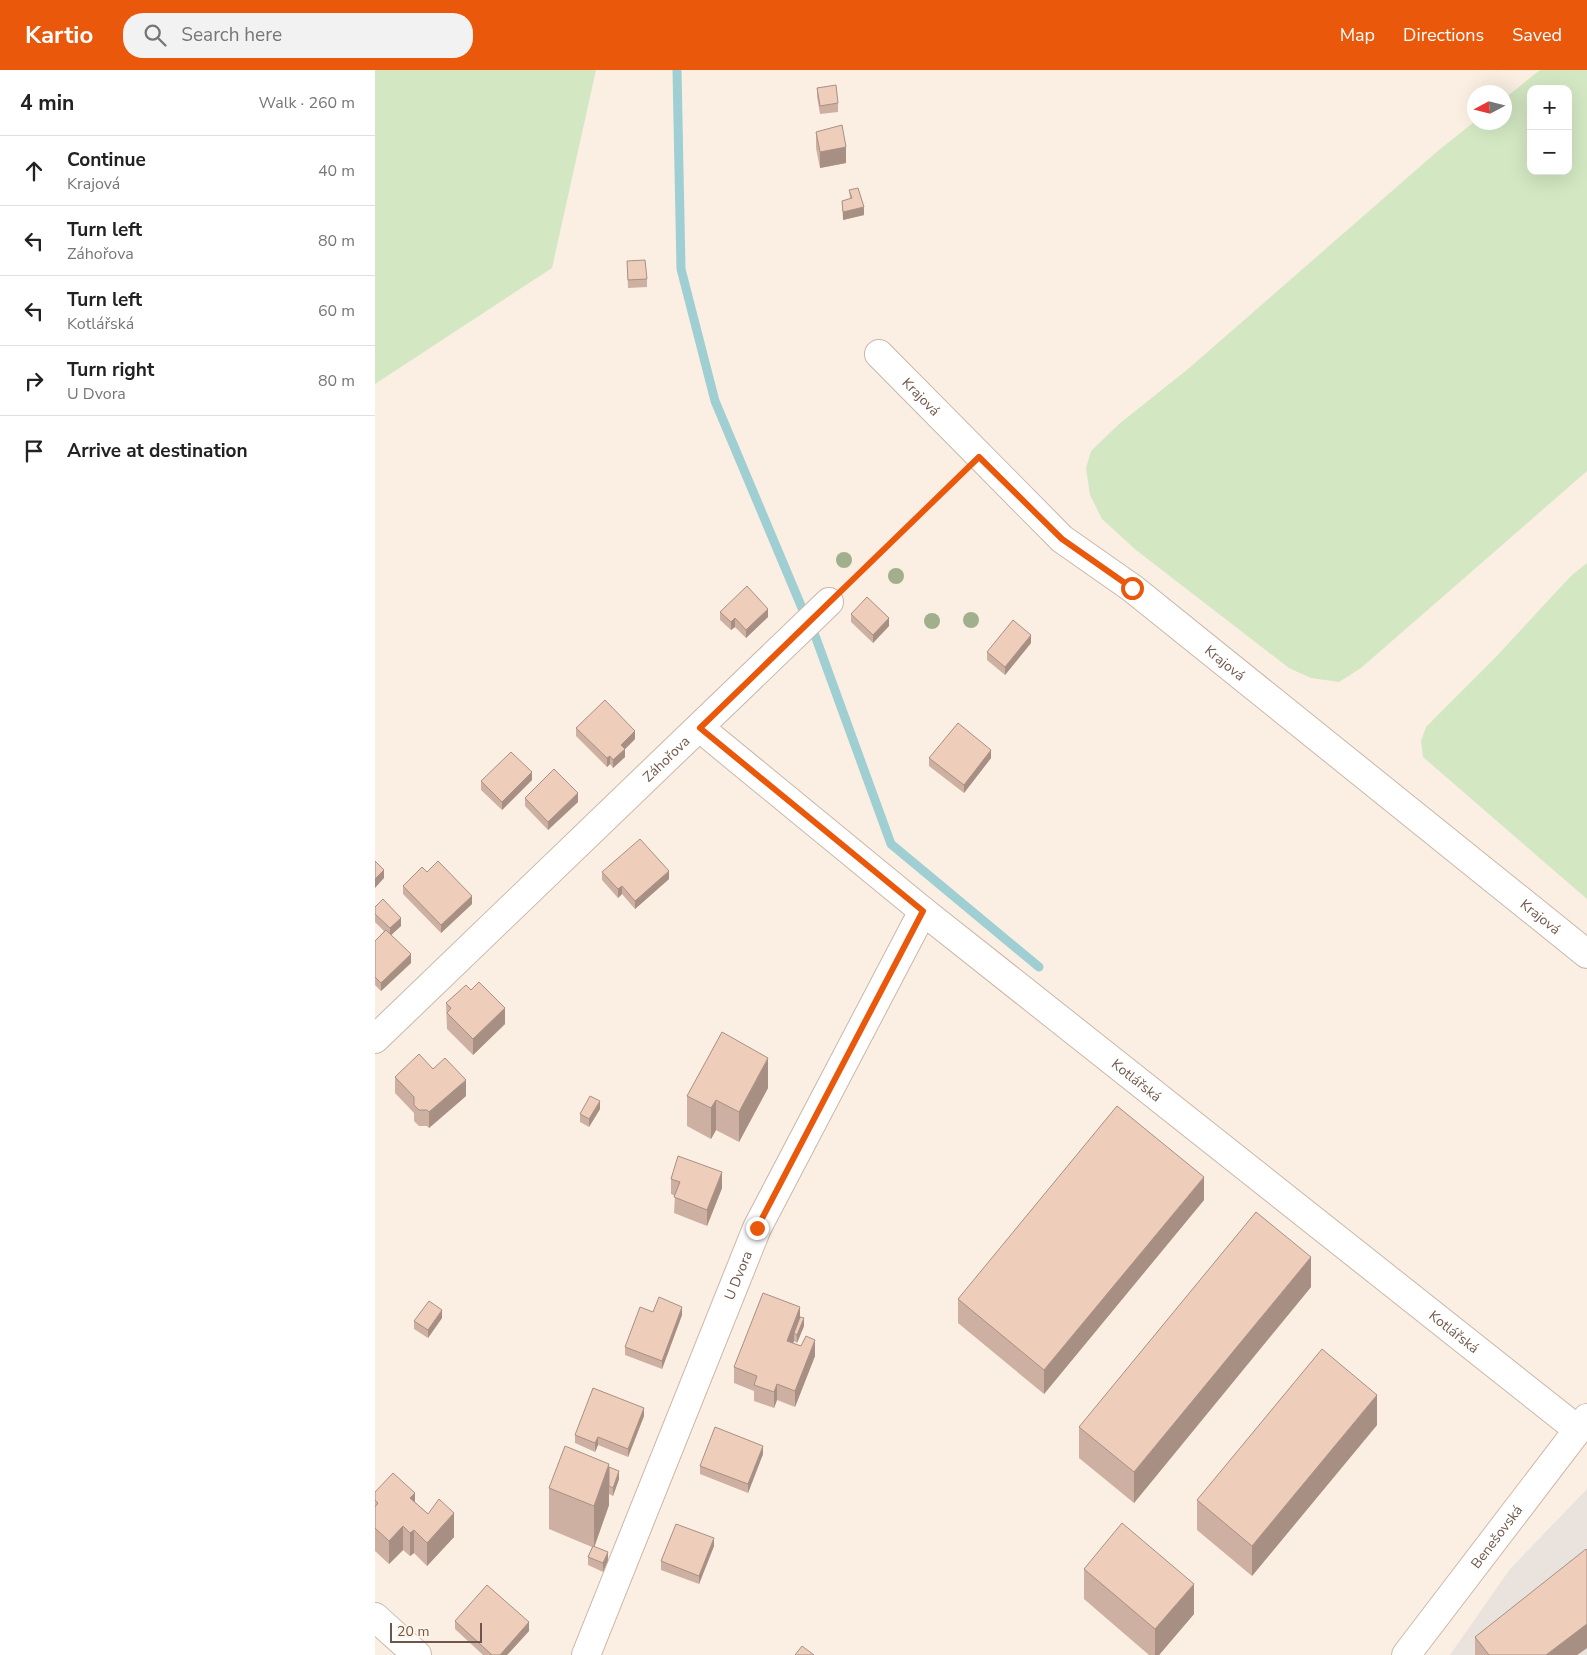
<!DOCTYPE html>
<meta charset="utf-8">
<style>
body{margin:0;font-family:"Nunito Sans",sans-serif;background:#f2f2f2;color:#222}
.controls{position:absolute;right:15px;top:15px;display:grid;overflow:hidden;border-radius:10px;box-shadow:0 5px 20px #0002}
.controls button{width:45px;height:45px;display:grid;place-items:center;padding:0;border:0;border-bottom:1px solid #e0e0e0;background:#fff;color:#222;font:25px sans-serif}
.compass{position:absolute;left:1092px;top:15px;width:45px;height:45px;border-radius:50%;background:#fff;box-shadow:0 5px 20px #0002;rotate:263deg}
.scale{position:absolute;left:15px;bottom:12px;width:92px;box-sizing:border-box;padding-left:5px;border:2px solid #70564a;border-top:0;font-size:14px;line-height:18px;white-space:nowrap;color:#70564a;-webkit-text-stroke:4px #fef4e7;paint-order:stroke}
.stop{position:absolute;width:15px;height:15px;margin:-11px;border:4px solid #ea580c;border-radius:50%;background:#fff}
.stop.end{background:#ea580c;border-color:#fff;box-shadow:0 1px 5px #0008}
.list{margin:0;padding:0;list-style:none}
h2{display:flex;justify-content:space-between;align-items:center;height:65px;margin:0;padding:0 20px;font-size:21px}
h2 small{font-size:16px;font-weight:400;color:#767676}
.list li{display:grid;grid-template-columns:32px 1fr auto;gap:15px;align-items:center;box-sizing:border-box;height:70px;padding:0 20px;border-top:1px solid #e0e0e0}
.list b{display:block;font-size:19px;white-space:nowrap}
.list p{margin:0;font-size:16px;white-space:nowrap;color:#767676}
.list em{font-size:16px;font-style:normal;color:#767676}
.icon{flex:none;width:28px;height:28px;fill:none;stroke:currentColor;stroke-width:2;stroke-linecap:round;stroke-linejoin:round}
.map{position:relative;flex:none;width:1212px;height:1585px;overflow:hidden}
header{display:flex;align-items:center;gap:30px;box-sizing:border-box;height:70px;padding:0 25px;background:#ea580c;color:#fff}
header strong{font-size:24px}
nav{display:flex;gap:28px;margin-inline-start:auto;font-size:18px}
.search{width:350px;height:45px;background:#f2f2f2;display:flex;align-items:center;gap:12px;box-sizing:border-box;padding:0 18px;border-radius:20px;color:#767676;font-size:19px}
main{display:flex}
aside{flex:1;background:#fff}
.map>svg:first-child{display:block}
</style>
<header>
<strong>Kartio</strong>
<div class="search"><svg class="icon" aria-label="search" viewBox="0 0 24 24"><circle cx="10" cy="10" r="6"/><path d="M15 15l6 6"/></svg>Search here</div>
<nav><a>Map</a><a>Directions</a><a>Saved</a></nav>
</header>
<main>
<aside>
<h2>4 min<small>Walk · 260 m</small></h2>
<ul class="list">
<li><svg class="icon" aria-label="ahead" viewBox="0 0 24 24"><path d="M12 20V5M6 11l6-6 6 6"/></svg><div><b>Continue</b><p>Krajová</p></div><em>40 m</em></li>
<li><svg class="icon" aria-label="left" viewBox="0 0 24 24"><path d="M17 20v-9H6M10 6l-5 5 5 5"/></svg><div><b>Turn left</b><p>Záhořova</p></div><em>80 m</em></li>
<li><svg class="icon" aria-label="left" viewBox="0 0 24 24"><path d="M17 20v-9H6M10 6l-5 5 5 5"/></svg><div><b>Turn left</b><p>Kotlářská</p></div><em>60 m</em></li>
<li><svg class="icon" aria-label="right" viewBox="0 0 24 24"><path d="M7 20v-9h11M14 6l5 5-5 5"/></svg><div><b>Turn right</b><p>U Dvora</p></div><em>80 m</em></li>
<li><svg class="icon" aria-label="arrive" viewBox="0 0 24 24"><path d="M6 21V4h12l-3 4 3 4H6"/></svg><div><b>Arrive at destination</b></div></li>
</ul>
</aside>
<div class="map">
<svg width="1212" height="1585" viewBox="0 0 1212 1585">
<rect width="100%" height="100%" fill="#faefe2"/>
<polygon fill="#e9e2dd" points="1212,1419 1212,1585 1075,1585 1135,1499"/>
<g fill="#d3e7c2" fill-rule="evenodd">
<polygon points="0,0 221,0 177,198 0,314"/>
<path d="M1165 0H1212V401L986 598 964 612 936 608 914 598 761 480 727 449 715 425 711 398 716 381 744 354 813 299 1064 80 1099 52H1130V28ZM1156 19H1193V101H1156Z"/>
<polygon points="1212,493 1212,829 1048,687 1046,671 1051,657 1118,590 1196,506"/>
</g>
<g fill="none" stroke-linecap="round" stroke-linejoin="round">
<g stroke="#9fced3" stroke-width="9">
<polyline points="302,0 306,199 340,331 427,538"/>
<polyline points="438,560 516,774 664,897"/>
</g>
<g stroke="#cab7a9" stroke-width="30">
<g id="minor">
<path id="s1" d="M504 284 687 469 757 518 1212 884"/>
<path id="s2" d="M325 658 548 841 1202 1359"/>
<path id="s3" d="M0 969 454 532"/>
<path id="s4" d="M211 1585 382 1158 548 841"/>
</g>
</g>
<g stroke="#cab7a9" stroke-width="30">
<polyline id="tertiary" points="0,1547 42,1585"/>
</g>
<g stroke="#cfb8aa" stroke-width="30">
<g id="secondary">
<path id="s5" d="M1031 1585 1212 1348"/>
</g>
</g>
<polyline stroke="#d2b09f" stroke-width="3" stroke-dasharray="1 4" stroke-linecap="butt" points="474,512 584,406"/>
<use href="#minor" stroke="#fff" stroke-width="28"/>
<use href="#tertiary" stroke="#fff" stroke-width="28"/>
<use href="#secondary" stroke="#fff" stroke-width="28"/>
</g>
<g fill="#a1af8c">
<circle cx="469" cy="490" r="8"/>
<circle cx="521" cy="506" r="8"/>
<circle cx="596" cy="550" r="8"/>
<circle cx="557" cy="551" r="8"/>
</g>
<g fill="#cdb0a1">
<polygon points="442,18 463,33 463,42 445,44 442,26"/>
<polygon points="441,62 471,93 445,98 441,78"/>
<polygon points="474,120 489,145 468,150 467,131 475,129"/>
<polygon points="252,191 272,209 272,217 253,218"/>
<polygon points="345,542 393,547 371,568 360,557 356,560 345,550"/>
<polygon points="476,544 514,556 498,573 476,552"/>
<polygon points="656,573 630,605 612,590 612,582"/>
<polygon points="201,658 260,669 250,679 250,687 238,698 235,694 232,697 201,666"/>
<polygon points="554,688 616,688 589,723 554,696"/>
<polygon points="157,710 127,740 106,720 106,711"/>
<polygon points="150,728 203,732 173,760 150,736"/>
<polygon points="52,802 97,834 66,863 28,824 28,816"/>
<polygon points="227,802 294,809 260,839 247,824 243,828 227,810"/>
<polygon points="0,837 26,856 16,865 36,893 6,921 0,915 0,871 9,861 0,852"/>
<polygon points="71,933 130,954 98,985 72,959"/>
<polygon points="58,999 91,1026 54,1058 52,1056 44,1056 39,1051 39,1043 20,1023 20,1007"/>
<polygon points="393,1018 364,1072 341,1060 336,1069 312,1056 312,1026"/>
<polygon points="225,1039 214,1057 205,1052 205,1044"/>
<polygon points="296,1109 347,1118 332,1156 299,1143 300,1126 296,1124"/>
<polygon points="829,1130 669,1324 583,1253 583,1229"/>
<polygon points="936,1217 759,1433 704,1388 704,1357"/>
<polygon points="278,1242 307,1245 287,1299 250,1285 250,1277"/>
<polygon points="425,1247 429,1256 422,1273 419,1271 418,1273 440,1286 420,1337 402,1330 399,1338 379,1331 379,1321 359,1313 359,1297"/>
<polygon points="67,1248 53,1268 39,1259 39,1251"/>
<polygon points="269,1346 253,1387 223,1375 220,1382 200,1373 200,1365"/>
<polygon points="1002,1355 877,1506 822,1460 822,1430"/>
<polygon points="388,1384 373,1423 325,1404 325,1396"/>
<polygon points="234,1397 244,1409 238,1426 234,1424 234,1435 219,1477 233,1490 228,1502 213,1495 213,1487 217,1477 174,1459 174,1418"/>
<polygon points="0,1422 40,1432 79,1467 52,1496 39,1483 35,1486 28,1480 14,1494 0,1481"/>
<polygon points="339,1476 324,1514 286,1500 286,1491"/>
<polygon points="1212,1480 1212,1578 1202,1585 1100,1585 1100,1567"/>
<polygon points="709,1499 819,1544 784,1585 774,1585 709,1529"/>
<polygon points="80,1551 154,1561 132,1585 108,1585 80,1559"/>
</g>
<g fill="#a79083">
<polygon points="471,77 471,93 445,98 445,82"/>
<polygon points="489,137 489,145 468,150 468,142"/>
<polygon points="393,539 393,547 371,568 371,560"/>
<polygon points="360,548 360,557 356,560 356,552"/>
<polygon points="514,548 514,556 498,573 498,565"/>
<polygon points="656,565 656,573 630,605 630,597"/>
<polygon points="260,661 260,669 250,679 250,687 238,698 238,690 246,675"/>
<polygon points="616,680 616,688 589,723 589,715"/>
<polygon points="235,686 235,694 232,697 232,688"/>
<polygon points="157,702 157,710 127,740 127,732"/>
<polygon points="203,723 203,732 173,760 173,752"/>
<polygon points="9,800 9,808 0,818 0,809"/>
<polygon points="294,801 294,809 260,839 260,831"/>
<polygon points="247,816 247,824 243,828 243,819"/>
<polygon points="97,826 97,834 66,863 66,855"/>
<polygon points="26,848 26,856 15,866 15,858"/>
<polygon points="36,884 36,893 6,921 6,913"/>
<polygon points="130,938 130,954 98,985 98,969"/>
<polygon points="393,988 393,1018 364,1072 364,1042"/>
<polygon points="91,1010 91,1026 54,1058 54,1042"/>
<polygon points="341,1030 341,1060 336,1069 336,1038"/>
<polygon points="225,1031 225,1039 214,1057 214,1049"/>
<polygon points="347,1102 347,1118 332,1156 332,1140"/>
<polygon points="829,1107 829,1130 669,1324 669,1300"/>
<polygon points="936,1187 936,1217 759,1433 759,1402"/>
<polygon points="307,1237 307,1245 287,1299 287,1291"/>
<polygon points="425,1237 425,1253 419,1263 419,1271 412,1287 412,1271"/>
<polygon points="67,1240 67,1248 53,1268 53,1260"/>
<polygon points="429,1248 429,1256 422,1273 422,1265"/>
<polygon points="440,1270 440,1286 420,1337 420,1321"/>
<polygon points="402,1314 402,1330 399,1338 399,1322"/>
<polygon points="1002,1325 1002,1355 877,1506 877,1476"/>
<polygon points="269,1338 269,1346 253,1387 253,1379"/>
<polygon points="223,1367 223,1375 220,1382 220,1373"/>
<polygon points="388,1376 388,1384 373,1423 373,1414"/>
<polygon points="234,1394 234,1435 219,1478 219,1436"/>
<polygon points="244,1401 244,1409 238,1426 238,1418"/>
<polygon points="40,1423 40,1447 35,1428"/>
<polygon points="79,1443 79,1467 52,1496 52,1473"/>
<polygon points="28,1456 28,1480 14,1494 14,1471"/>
<polygon points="39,1460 39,1483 35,1486 35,1463"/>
<polygon points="339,1468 339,1476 324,1514 324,1506"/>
<polygon points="233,1482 233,1490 228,1502 228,1493"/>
<polygon points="819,1514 819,1544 784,1585 780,1585 780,1559"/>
<polygon points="154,1552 154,1561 132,1585 125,1585"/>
<polygon points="1212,1554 1212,1578 1202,1585 1171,1585"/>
</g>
<g fill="#eecdbb" stroke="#a79083">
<polygon points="461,15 463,33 445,36 442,18"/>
<polygon points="467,55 471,77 445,82 441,62"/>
<polygon points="483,118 489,137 468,142 467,131 477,128 474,120"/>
<polygon points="270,190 272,209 253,210 252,191"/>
<polygon points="372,516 393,539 371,560 360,548 356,552 345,542"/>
<polygon points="492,527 514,548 498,565 476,544"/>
<polygon points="638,550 656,565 630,597 612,582"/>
<polygon points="230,630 260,661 246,675 250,679 238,690 235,686 232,688 201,658"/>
<polygon points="583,653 616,680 589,715 554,688"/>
<polygon points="136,682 157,702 127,732 106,711"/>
<polygon points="179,699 203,723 173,752 150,728"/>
<polygon points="265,769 294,801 260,831 247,816 243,819 227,802"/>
<polygon points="0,791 9,800 0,809"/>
<polygon points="63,791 97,826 66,855 28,816 47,797 52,802"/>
<polygon points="8,829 26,848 15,858 0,844 0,837"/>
<polygon points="11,860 36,884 6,913 0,907 0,871"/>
<polygon points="104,912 130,938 98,969 72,943 76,938 71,933 91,915 96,920"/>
<polygon points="347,962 393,988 364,1042 341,1030 336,1038 312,1026"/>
<polygon points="44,984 58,999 70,988 91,1010 54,1042 52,1040 44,1040 39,1035 39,1027 20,1007"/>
<polygon points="215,1026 225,1031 214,1049 205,1044"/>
<polygon points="742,1036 829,1107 669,1300 583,1229"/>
<polygon points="303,1086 347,1102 332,1140 299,1127 305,1112 296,1109"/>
<polygon points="881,1142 936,1187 759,1402 704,1357"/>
<polygon points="388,1223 425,1237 412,1271 426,1276 431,1266 440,1270 420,1321 402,1314 399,1322 379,1315 382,1306 359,1297"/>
<polygon points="284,1227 307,1237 287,1291 250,1277 265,1237 278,1242"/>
<polygon points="54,1231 67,1240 53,1260 39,1251"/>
<polygon points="425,1247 429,1248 422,1265 419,1263"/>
<polygon points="947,1279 1002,1325 877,1476 822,1430"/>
<polygon points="218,1318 269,1338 253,1379 223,1367 220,1373 200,1365"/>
<polygon points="340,1357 388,1376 373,1414 325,1396"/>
<polygon points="190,1376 234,1394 219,1436 174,1418"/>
<polygon points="234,1397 244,1401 238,1418 234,1416"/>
<polygon points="18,1403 40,1423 35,1428 53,1444 64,1429 79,1443 52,1473 39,1460 35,1463 28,1456 14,1471 0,1458 0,1437 3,1433 0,1430 0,1422"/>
<polygon points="747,1453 819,1514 780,1559 709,1499"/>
<polygon points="301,1454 339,1468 324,1506 286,1491"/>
<polygon points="218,1476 233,1482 228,1493 213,1487"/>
<polygon points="1211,1479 1212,1480 1212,1554 1171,1585 1114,1585 1100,1567"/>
<polygon points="112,1515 154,1552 125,1585 117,1585 80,1551"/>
<polygon points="427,1576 439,1585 420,1585"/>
</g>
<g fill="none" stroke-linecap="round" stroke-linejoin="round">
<polyline stroke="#ea580c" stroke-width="6" points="382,1158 548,841 325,658 604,387 687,469 757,518"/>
</g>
<g text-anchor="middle" stroke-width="5" stroke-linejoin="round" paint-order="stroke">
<g font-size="14" fill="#70564a" stroke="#fef4e7">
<text dy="5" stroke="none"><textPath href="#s1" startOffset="60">Krajová</textPath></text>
<text dy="5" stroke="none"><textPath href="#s1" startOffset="465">Krajová</textPath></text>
<text dy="5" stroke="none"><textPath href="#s3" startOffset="404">Záhořova</textPath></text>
<text dy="5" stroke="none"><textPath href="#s1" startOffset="870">Krajová</textPath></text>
<text dy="5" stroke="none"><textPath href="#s2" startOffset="561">Kotlářská</textPath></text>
<text dy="5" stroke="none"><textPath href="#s4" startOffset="409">U Dvora</textPath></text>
<text dy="5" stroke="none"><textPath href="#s2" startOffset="966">Kotlářská</textPath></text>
<text dy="5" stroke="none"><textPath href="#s5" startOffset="149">Benešovská</textPath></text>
</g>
</g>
</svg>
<div class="controls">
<button>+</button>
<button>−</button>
</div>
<svg class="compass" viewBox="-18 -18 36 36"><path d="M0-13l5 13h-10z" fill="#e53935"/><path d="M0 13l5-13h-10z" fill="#767676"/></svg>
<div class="scale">20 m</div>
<div class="stop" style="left:757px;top:518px"></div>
<div class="stop end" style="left:382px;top:1158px"></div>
</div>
</main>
